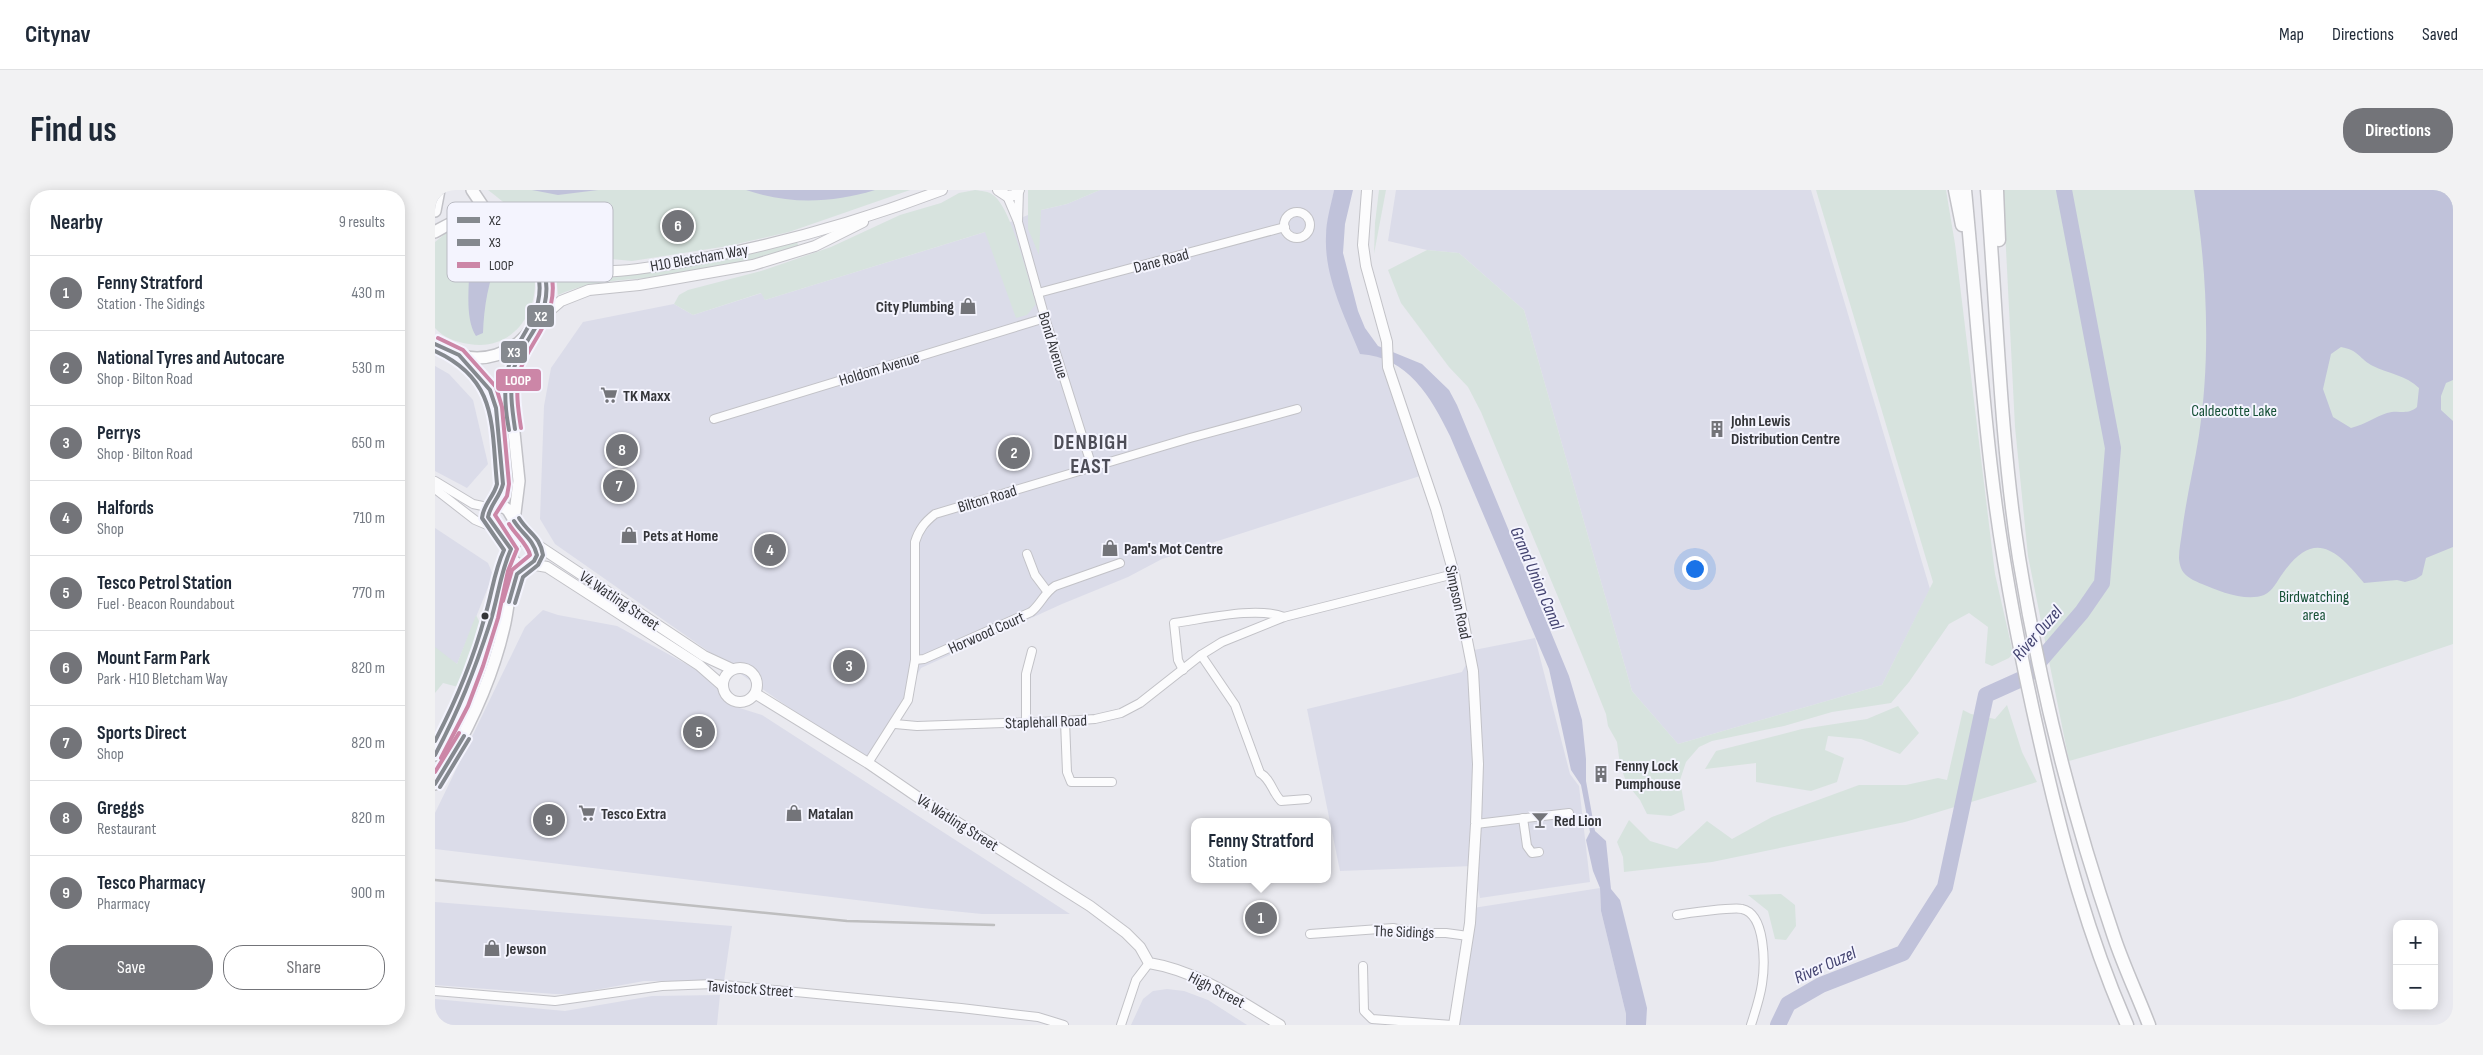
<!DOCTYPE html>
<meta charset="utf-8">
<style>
body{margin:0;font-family:"Sofia Sans Condensed",sans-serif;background:#f2f2f3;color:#1f2937}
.controls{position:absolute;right:15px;bottom:15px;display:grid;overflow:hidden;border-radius:10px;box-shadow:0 2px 12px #0003}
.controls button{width:45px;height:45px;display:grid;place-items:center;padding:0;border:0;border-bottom:1px solid #e0e1e3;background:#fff;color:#1f2937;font:25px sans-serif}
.you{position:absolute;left:1259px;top:378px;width:18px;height:18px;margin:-12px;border:4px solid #fff;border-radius:50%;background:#1a73e8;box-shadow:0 0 0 8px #1a73e833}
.badge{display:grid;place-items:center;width:32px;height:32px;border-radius:50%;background:#737479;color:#fff;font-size:16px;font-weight:700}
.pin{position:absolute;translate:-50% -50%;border:2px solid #fff;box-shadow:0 1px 5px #0006}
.popup{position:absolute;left:756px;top:628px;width:140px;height:65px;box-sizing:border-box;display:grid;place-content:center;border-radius:10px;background:#fff;filter:drop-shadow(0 1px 4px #0005);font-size:16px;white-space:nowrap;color:#747a83}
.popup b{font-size:19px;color:#1f2937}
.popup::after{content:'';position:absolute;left:50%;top:100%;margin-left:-10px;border:10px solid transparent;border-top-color:#fff}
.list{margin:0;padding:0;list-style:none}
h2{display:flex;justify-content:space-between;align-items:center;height:65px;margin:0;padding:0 20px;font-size:21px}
h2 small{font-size:16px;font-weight:400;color:#747a83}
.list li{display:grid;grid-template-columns:32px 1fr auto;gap:15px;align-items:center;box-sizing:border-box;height:75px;padding:0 20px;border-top:1px solid #e0e1e3}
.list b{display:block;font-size:19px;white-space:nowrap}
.list p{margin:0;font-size:16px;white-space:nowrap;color:#747a83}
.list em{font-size:16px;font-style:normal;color:#747a83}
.actions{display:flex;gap:10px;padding:15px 20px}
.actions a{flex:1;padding:11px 0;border:1px solid #737479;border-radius:20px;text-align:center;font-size:18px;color:#737479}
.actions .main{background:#737479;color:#fff}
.map{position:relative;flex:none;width:2018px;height:835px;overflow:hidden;border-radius:20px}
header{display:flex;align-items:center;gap:30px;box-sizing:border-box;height:70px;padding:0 25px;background:#fff;border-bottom:1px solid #e0e1e3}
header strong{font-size:24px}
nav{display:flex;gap:28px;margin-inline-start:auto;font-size:18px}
.intro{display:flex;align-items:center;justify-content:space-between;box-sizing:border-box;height:120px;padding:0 30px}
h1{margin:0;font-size:35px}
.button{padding:12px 22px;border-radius:20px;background:#737479;color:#fff;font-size:18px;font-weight:700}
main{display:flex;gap:30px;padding:0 30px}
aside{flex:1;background:#fff;border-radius:20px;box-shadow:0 2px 12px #0003}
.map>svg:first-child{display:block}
</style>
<header>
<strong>Citynav</strong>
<nav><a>Map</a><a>Directions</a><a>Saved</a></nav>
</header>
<div class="intro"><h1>Find us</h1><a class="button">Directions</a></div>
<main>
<aside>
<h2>Nearby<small>9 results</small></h2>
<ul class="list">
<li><span class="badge">1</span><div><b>Fenny Stratford</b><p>Station · The Sidings</p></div><em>430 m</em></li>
<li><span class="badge">2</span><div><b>National Tyres and Autocare</b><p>Shop · Bilton Road</p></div><em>530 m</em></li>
<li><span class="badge">3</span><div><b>Perrys</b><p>Shop · Bilton Road</p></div><em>650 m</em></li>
<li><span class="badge">4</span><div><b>Halfords</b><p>Shop</p></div><em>710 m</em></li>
<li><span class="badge">5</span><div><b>Tesco Petrol Station</b><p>Fuel · Beacon Roundabout</p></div><em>770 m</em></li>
<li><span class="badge">6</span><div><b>Mount Farm Park</b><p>Park · H10 Bletcham Way</p></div><em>820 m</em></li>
<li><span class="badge">7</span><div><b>Sports Direct</b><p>Shop</p></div><em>820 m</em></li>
<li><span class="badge">8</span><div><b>Greggs</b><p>Restaurant</p></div><em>820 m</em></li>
<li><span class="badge">9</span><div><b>Tesco Pharmacy</b><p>Pharmacy</p></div><em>900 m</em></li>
</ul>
<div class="actions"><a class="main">Save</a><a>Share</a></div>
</aside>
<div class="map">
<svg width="2018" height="835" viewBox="0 0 2018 835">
<rect width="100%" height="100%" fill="#e9e9ef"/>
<g fill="#dbdce9">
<polygon points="665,0 899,0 891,44 938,165 950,169 988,285 727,369 693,387 627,414 486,478 433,573 120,354 105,329 109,216 116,178 148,132 239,114 258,125 327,103 330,110 547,43 606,20 632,14"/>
<polygon points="961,0 1376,0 1495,399 1447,495 1243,554 1197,501 1089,120 1024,63 992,60 953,51"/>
<polygon points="0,176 14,184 38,210 53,274 32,298 0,281"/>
<polygon points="0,338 53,373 58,385 22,474 0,460"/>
<polygon points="108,420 123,425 182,436 275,487 295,515 327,525 635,724 547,724 487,718 0,659 0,623 90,437"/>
<polygon points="1100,448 1135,584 1144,596 1155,692 1045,708 1038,676 905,681 872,519 1027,482 1039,460"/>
<polygon points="1165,698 1166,721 1191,824 1191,835 1022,835 1038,718"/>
<polygon points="0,712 297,736 289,791 209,791 138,804 120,804 0,795"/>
<polygon points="732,799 749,801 773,810 812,835 696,835 708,809 718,801"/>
<polygon points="285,805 282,835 0,835 0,809 130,821 217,806"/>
</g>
<g fill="#d7e3de">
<path d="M53 0H475L354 42 293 56 197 71 156 67 135 57C124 31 109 39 88 26 76 19 65 9 53 0Z"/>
<path d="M540 0C546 1 554 1 558 5 577 18 593 91 601 114L592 125 581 128 550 42 330 110 326 103 258 125 239 114 244 105 253 100 326 81 396 57 465 25 506 13 524 3Z"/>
<polygon points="593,0 665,0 632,14 606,20 604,65 593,39"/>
<polygon points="944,0 951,0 939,64 940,33"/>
<polygon points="1381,0 1511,0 1520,54 1560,384 1578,463 1574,468 1557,476 1550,473 1553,437 1534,423 1514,434 1474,492 1456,513 1397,522 1349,536 1277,551 1264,557 1251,572 1245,590 1250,620 1236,626 1212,624 1205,610 1192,594 1185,575 1182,552 1173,536 1171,524 1148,467 1046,222 1033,197 1014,177 966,113 953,80 992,60 1024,63 1089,120 1197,501 1243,554 1447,495 1498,392"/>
<polygon points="1568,0 2018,0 2018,454 1855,509 1634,571 1593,366 1580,237"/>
<path d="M29 36C135 33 110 168 34 154 21 152 9 148 0 138V52L11 43Z"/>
<path d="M361 50 364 57C324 69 285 79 244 85 203 90 161 88 123 105L120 74 151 82 237 79 296 68Z"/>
<polygon points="41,425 45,433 39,460 23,497 8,493 0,503 0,457 22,474"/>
<polygon points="1572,515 1587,562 1602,592 1470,632 1277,672 1189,682 1188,667 1182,652 1194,630 1215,651 1242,659 1272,631 1297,649 1337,627 1424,595 1471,595 1503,588 1512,590 1528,520 1536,524 1560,529"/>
<polygon points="1463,516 1484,543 1465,564 1426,549 1393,546 1390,560 1409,568 1402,592 1376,601 1321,592 1321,573 1270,579 1281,561 1367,539 1432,529"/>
<polygon points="1346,704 1360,715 1361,736 1351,750 1340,749 1333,721 1313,705"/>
</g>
<g fill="#c0c2da" fill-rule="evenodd">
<polygon points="97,0 163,0 123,5"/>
<path d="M311 0H440C397 13 355 15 311 0Z"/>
<path d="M899 0H918L910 34 908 63 923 121 930 138 943 156 987 174 1014 200 1022 215 1134 486 1147 530 1151 569V591L1160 641 1171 651 1176 699 1185 710 1212 818 1211 835H1191V824L1166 721 1165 698 1158 681 1151 650 1155 642 1146 595 1136 580 1114 479 1015 246C996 207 973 167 925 164 910 127 889 87 891 46 891 31 896 15 899 0Z"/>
<path d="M1759 0H2018V190L2011 193 2006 206V220L2018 231V357L1991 368 1987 385 1981 389 1970 392 1962 390 1929 393C1901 359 1879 339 1848 383 1842 391 1838 401 1829 405 1811 412 1783 401 1767 394 1753 388 1745 384 1744 368 1744 359 1746 350 1747 342 1751 309 1759 277 1764 245 1776 166 1772 79 1759 0ZM1906 157C1924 160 1924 169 1938 176 1954 184 1971 185 1984 198L1982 217C1972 226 1964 219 1952 223 1939 227 1932 234 1916 238L1898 227 1888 199 1896 164Z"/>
<path d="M58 53 63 58 65 66C53 90 49 117 48 143L41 146C29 127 35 95 34 73L47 74 53 61 50 56Z"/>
</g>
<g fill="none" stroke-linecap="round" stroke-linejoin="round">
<polyline stroke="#c0c2da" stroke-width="16" points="1343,835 1353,814 1386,795 1468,763 1510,697 1551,505 1591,487 1647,422 1667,393 1678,258 1629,0"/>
<g stroke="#c2c2c7" stroke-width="10">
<g id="minor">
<polyline points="572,6 583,32 584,0"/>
<circle cx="862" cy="35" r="13"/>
<polyline points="583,32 610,128 657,277"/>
<polyline points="603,103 850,37"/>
<polyline points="279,229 610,128"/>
<polyline points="0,291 38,314 57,318"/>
<polyline points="0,299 40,330 59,338"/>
<polyline points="592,364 600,385 612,401"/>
<path d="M766 465 800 515 825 583C836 589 837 602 846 611L872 609"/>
<path d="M480 470 489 469 596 422C606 414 609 403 620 396L685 373"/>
<path d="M748 480 743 470 739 433C770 429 821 416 849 427"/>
<polyline points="630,531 632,582 636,592 677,592"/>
<polyline points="591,532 591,484 597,461"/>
<polyline points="460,534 482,536 630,531 660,529 686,523 705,513 766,465 787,452 849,427 1019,384"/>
<path d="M433 573 473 510 480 470V352C484 339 490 332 500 324L755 248 862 219"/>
<polyline points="1088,628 1092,656 1097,663 1104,662"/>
<polyline points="1041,634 1134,623"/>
<path d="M1242 725C1252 723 1299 717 1307 719 1331 724 1330 775 1327 794 1325 808 1320 822 1316 835"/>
<polyline points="875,744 958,738 980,743 1011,743 1033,746"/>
<polyline points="928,776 929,821 937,829 1017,835"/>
<polyline points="0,801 120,811 227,796 279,794 526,818 603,827 629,835"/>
<polyline points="686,835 701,790 714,773"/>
</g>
</g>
<g stroke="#c2c2c7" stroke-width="12">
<g id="tertiary">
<polyline points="563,0 572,6 579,5 584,0"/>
<polyline points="932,0 928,55 931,76 952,152 953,177 1001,319 1019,384 1038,481 1043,574 1041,634 1035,733 1019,835"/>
<path d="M93 51C110 61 127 74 147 79 175 85 209 78 237 74 329 58 421 33 507 0"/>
<polyline points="104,130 126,111 154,100 204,95 318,75 380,56 428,32"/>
<polyline points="99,353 269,466 297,479"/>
<polyline points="95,374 112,377 126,386 264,475 288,496"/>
<circle cx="305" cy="495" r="17"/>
<path d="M321 504 433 573 487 610 655 716 691 743 705 757 714 773C763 781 803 810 845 835"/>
</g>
</g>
<g stroke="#c2c2c7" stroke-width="14">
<g id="secondary">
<polyline points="37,0 57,30"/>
<polyline points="0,21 4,0"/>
<path d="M0 42C20 29 43 24 66 33 161 71 89 212 0 154"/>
<polyline points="24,165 55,200 61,218 68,294 66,304 58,317"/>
<polyline points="79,331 84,291 76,213 78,185 94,148"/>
<path d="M76 359C68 346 44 331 58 317H69L73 320 88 345 102 357V365L99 372 85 376 77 370 76 359 82 350 92 349"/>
<path d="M0 565C26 523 43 475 57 427 63 405 65 383 75 361"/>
<path d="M0 594C31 545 56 494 69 437 74 417 73 391 89 376"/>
</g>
</g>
<g stroke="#c2c2c7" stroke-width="15">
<g id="trunk">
<polyline points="1520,0 1527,35"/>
<path d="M1530 0C1539 93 1545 185 1556 278 1567 374 1586 470 1608 565 1629 657 1654 748 1692 835"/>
<path d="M1552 0C1562 123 1565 247 1584 368 1605 497 1637 624 1679 747 1689 777 1703 806 1714 835"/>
<polyline points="1562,0 1564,50"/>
</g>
</g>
<use href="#minor" stroke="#fcfcfd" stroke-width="8"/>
<use href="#tertiary" stroke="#fcfcfd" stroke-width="10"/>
<use href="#secondary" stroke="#fcfcfd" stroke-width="11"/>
<use href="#trunk" stroke="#fcfcfd" stroke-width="12"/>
<polyline stroke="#bebebf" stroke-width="2.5" points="0,690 412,731 559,735"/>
<g stroke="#f4f4fe" stroke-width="8">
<g id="bus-1">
<path d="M57 30C99 50 125 83 104 131 96 147 84 161 79 178 74 198 77 219 80 239"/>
<path d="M0 154 24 165 55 200 61 218 68 294C65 307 55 315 53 327L76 359C65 383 63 408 55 433 39 482 24 520 0 565"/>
<path d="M74 412 82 384 99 371 102 365C98 349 88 345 79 331"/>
<polyline points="0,594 29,546"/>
</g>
</g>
<g stroke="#f4f4fe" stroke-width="8">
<g id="bus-2">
<path d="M54 36C93 54 117 83 98 127 91 144 79 157 74 175 68 196 70 219 74 240"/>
<path d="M0 161C63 190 56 234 62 294 59 307 48 314 47 328L69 360C59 381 57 404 50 426 38 470 21 511 0 551"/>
<path d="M80 413 88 387 103 375 108 365C105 346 94 344 84 328"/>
<polyline points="5,597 34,549"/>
</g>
</g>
<g stroke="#f4f4fe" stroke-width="8">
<g id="bus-3">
<path d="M60 24C105 46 132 82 110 132 103 149 90 163 85 181 80 199 83 219 86 238"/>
<polyline points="3,148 28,160 61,197 67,217 74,294 72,306 60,325 82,359 73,381 63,428 48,476 33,516 6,568"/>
<path d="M68 411 77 380 95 365C93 355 80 344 74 334"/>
<polyline points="0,582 24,543"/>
</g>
</g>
<use href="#bus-1" stroke="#85898f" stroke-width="4"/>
<use href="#bus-2" stroke="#85898f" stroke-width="4"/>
<use href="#bus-3" stroke="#cc86a7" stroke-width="4"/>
</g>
<defs>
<g id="shop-bare" transform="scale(1.35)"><path d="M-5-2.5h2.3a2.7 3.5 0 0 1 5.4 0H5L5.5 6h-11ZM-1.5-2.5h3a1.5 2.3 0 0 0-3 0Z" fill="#737479" stroke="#f4f4fe" stroke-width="2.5" paint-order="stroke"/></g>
<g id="supermarket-bare" transform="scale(1.35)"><path d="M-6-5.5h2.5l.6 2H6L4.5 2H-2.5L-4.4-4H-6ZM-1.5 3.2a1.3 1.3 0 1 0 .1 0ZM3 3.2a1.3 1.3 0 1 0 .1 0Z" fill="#737479" stroke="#f4f4fe" stroke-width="2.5" paint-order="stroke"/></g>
<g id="building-bare" transform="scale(1.35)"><path d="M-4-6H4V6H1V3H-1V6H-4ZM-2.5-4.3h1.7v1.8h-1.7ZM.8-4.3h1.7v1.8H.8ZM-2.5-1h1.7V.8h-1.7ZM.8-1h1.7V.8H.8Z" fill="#737479" stroke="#f4f4fe" stroke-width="2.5" paint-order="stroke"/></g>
<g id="bar-bare" transform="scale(1.35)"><path d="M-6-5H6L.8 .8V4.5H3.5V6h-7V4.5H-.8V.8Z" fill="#737479" stroke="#f4f4fe" stroke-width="2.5" paint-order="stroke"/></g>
</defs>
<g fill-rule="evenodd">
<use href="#shop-bare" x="533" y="116"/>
<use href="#supermarket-bare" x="174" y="205"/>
<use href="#building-bare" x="1282" y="239"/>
<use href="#shop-bare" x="194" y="345"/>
<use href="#shop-bare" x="675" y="358"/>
<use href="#building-bare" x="1166" y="584"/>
<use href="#supermarket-bare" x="152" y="623"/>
<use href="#shop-bare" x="359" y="623"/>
<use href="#bar-bare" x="1105" y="630"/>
<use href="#shop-bare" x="57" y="758"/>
</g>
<circle fill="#343539" stroke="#f4f4fe" stroke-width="2" cx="50" cy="426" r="4.5"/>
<g text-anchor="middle" stroke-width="4" stroke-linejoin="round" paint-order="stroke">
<g font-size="16" fill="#343539" stroke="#f4f4fe">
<text transform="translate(264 67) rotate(-10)" y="6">H10 Bletcham Way</text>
<text transform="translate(726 70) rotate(-15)" y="6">Dane Road</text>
<text transform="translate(619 155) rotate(73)" y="6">Bond Avenue</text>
<text transform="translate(444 178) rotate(-17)" y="6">Holdom Avenue</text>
<text transform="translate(552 308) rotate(-17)" y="6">Bilton Road</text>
<text transform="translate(185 410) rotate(34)" y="6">V4 Watling Street</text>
<text transform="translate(1024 412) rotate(78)" y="6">Simpson Road</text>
<text transform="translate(551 442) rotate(-24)" y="6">Horwood Court</text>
<text transform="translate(611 531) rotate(-2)" y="6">Staplehall Road</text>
<text transform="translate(523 632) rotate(32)" y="6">V4 Watling Street</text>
<text transform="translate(969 741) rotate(2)" y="6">The Sidings</text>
<text transform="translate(315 798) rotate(4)" y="6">Tavistock Street</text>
<text transform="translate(782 799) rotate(27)" y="6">High Street</text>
</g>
<g font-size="16" font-weight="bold" fill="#343539" stroke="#f4f4fe" text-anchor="start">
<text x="519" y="122" text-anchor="end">City Plumbing</text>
<text x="188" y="211">TK Maxx</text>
<text x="1296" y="236">John Lewis<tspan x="1296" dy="18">Distribution Centre</tspan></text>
<text x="208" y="351">Pets at Home</text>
<text x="689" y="364">Pam's Mot Centre</text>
<text x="1180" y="581">Fenny Lock<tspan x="1180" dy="18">Pumphouse</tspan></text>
<text x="166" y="629">Tesco Extra</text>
<text x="373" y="629">Matalan</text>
<text x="1119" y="636">Red Lion</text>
<text x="71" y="764">Jewson</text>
</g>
<g font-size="16" fill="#175137" stroke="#f4f4fe">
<text x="1799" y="226">Caldecotte Lake</text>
<text x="1879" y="412">Birdwatching<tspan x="1879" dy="18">area</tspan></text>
</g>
<g font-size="18" font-style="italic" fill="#434370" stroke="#f4f4fe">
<text transform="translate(1102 388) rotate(67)" y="6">Grand Union Canal</text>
<text transform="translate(1602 443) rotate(-49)" y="6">River Ouzel</text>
<text transform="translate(1390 775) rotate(-24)" y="6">River Ouzel</text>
</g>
<g font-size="21" font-weight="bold" letter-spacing="1" fill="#4d4d57" stroke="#f4f4fe">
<text x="656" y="259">DENBIGH<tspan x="656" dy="24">EAST</tspan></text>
</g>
</g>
<rect x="12" y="12" width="166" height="80" rx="8" fill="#f4f4fe" stroke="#babbc3" stroke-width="1"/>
<rect x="22" y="27" width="23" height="6" fill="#85898f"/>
<rect x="22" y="49" width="23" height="7" fill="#85898f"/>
<rect x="22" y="72" width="23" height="6" fill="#cc86a7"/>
<g font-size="14" fill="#343539">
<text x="54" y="35">X2</text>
<text x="54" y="57">X3</text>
<text x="54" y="80">LOOP</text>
</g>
<g stroke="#f4f4fe" stroke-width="2">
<rect x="91" y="114" width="29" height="24" rx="5" fill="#85898f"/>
<rect x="65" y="150" width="28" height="24" rx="5" fill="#85898f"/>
<rect x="60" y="178" width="47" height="24" rx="5" fill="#cc86a7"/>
</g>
<g font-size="14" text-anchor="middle" font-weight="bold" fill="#fff">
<text x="106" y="131">X2</text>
<text x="79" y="167">X3</text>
<text x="83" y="195">LOOP</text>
</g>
</svg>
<div class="controls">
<button>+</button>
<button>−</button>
</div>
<div class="you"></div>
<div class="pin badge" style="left:826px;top:728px">1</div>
<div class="popup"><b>Fenny Stratford</b>Station</div>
<div class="pin badge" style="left:579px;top:263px">2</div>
<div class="pin badge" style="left:414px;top:476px">3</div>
<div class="pin badge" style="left:335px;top:360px">4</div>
<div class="pin badge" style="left:264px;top:542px">5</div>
<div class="pin badge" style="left:243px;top:36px">6</div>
<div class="pin badge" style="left:184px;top:296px">7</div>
<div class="pin badge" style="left:187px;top:260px">8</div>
<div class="pin badge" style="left:114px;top:630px">9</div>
</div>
</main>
